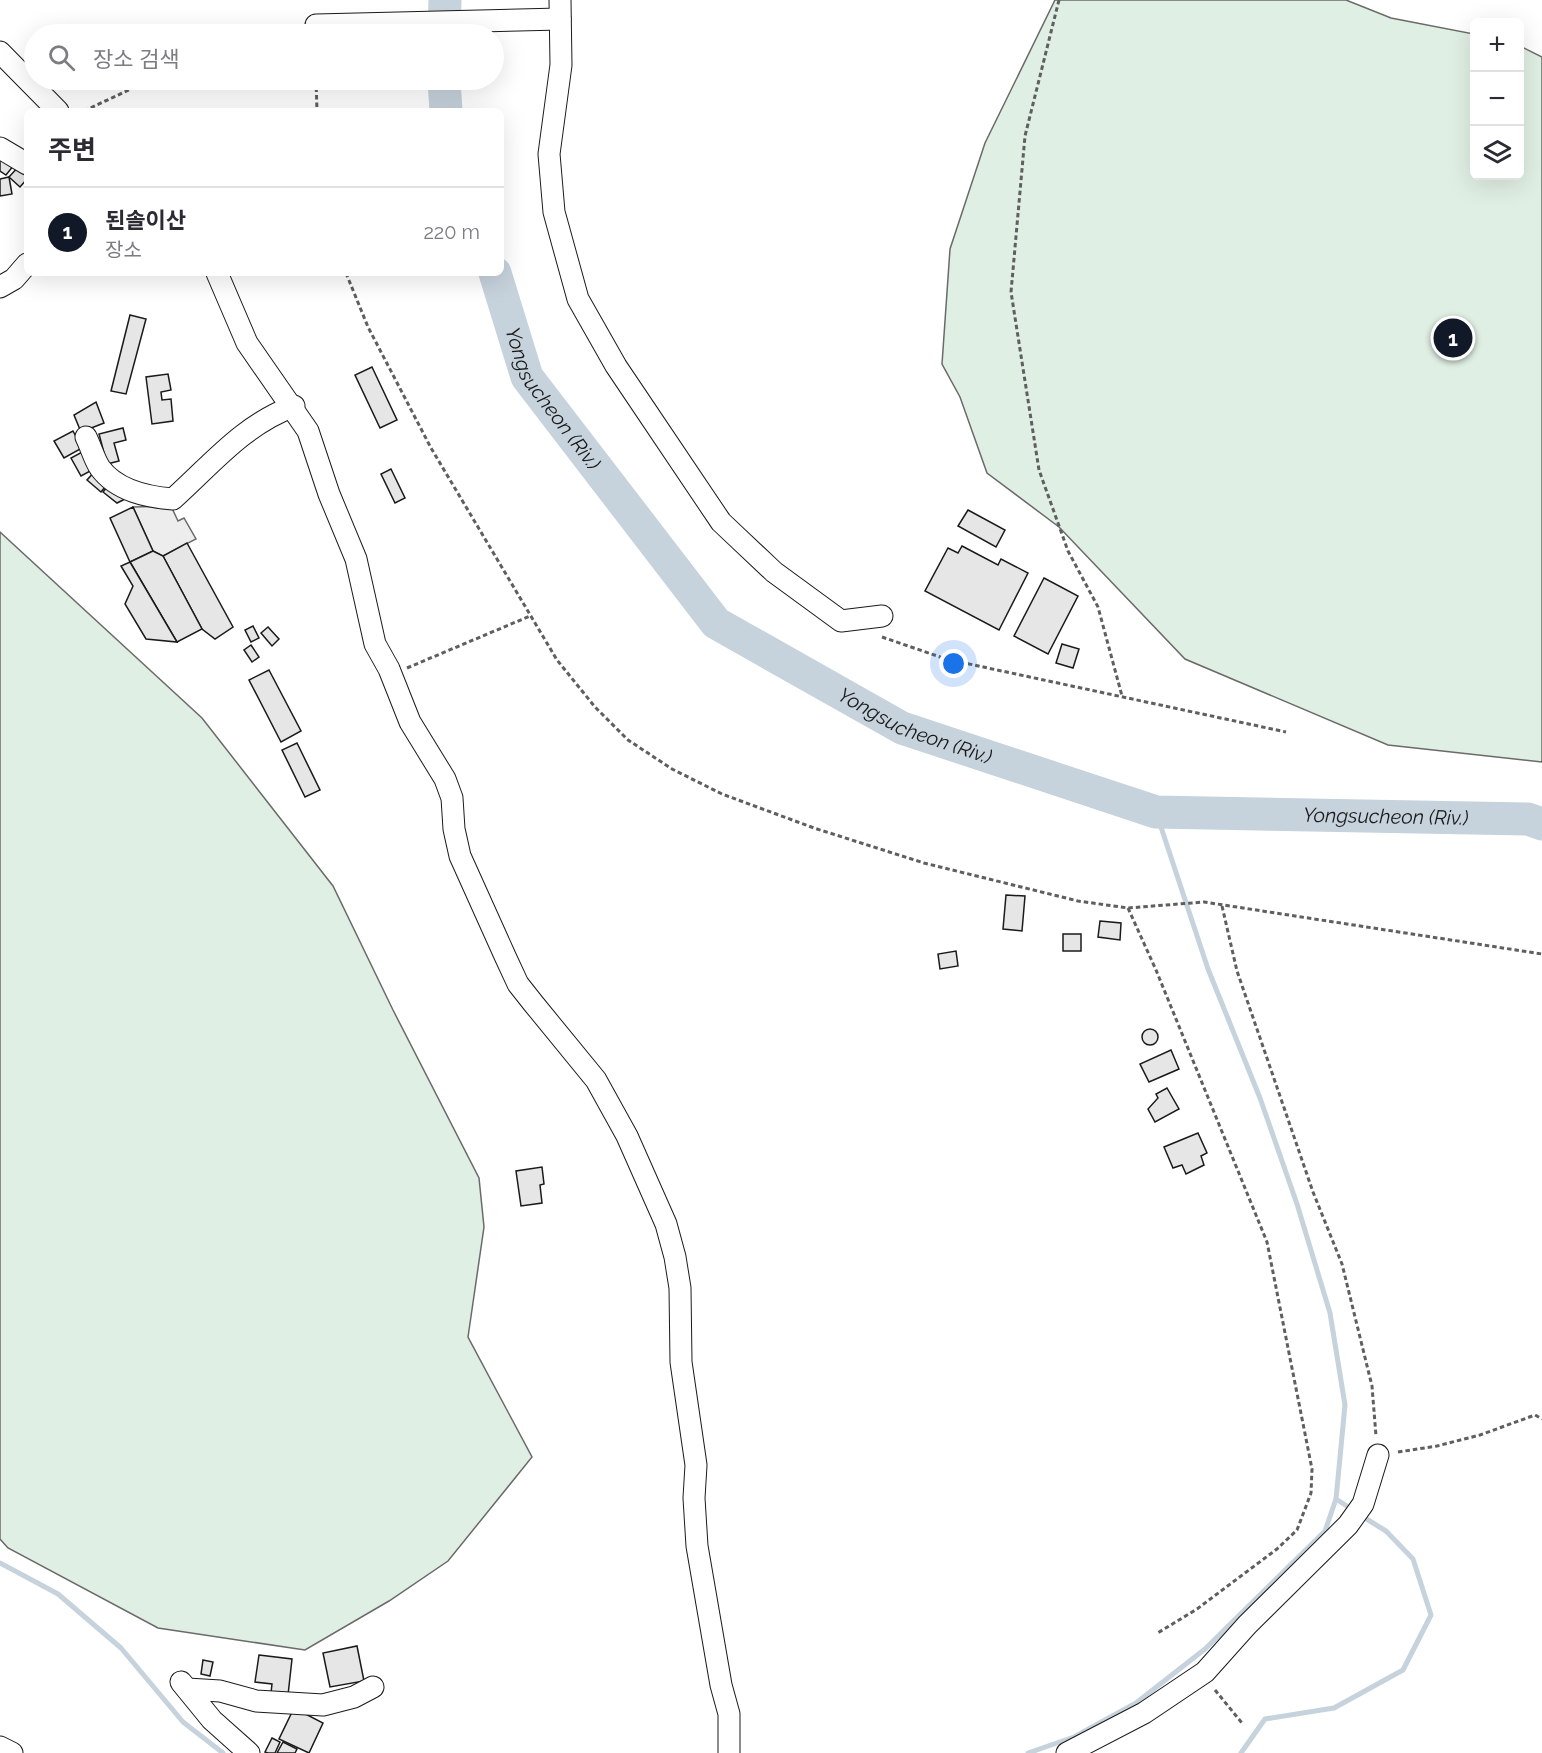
<!DOCTYPE html>
<html lang="ko">
<meta charset="utf-8">
<style>
body{margin:0;font-family:Raleway,"Noto Sans KR",sans-serif;background:#f7f7f7;color:#2b2b33}
.controls{position:absolute;right:18px;top:18px;display:grid;overflow:hidden;border-radius:9px;box-shadow:0 6px 24px #0002}
.controls button{width:54px;height:54px;display:grid;place-items:center;padding:0;border:0;border-bottom:2px solid #e1e1e2;background:#fff;color:#2b2b33;font:30px sans-serif}
.you{position:absolute;left:954px;top:664px;width:21px;height:21px;margin:-15px;border:4px solid #fff;border-radius:50%;background:#1a73e8;box-shadow:0 0 0 9px #1a73e833}
.badge{display:grid;place-items:center;width:39px;height:39px;border-radius:50%;background:#111827;color:#fff;font-size:20px;font-weight:700}
.pin{position:absolute;translate:-50% -50%;border:3px solid #fff;box-shadow:0 2px 6px #0006}
.list{margin:0;padding:0;list-style:none}
h2{display:flex;justify-content:space-between;align-items:center;height:78px;margin:0;padding:0 24px;font-size:26px}
h2 small{font-size:20px;font-weight:400;color:#7c7c81}
.list li{display:grid;grid-template-columns:39px 1fr auto;gap:18px;align-items:center;box-sizing:border-box;height:90px;padding:0 24px;border-top:2px solid #e1e1e2}
.list b{display:block;font-size:22px;white-space:nowrap}
.list p{margin:0;font-size:20px;white-space:nowrap;color:#7c7c81}
.list em{font-size:20px;font-style:normal;color:#7c7c81}
.icon{flex:none;width:33px;height:33px;fill:none;stroke:currentColor;stroke-width:2;stroke-linecap:round;stroke-linejoin:round}
.map{position:relative;flex:none;width:1542px;height:1753px;overflow:hidden}
.search{position:absolute;background:#fff;box-shadow:0 6px 24px #0002;left:24px;top:24px;width:480px;height:66px;display:flex;align-items:center;gap:15px;box-sizing:border-box;padding:0 21px;border-radius:33px;color:#7c7c81;font-size:22px}
.panel{position:absolute;background:#fff;box-shadow:0 6px 24px #0002;left:24px;top:108px;width:480px;height:168px;border-radius:9px}
.map>svg:first-child{display:block}
</style>
<div class="map">
<svg width="1542" height="1753" viewBox="0 0 1542 1753">
<rect width="100%" height="100%" fill="#fff"/>
<g fill="#e0efe3" stroke="#6a6a6a" stroke-width="1.5">
<polygon points="1055,0 1346,0 1391,18 1474,34 1474,176 1520,176 1520,46 1542,57 1542,762 1388,745 1185,659 1059,527 987,473 960,397 942,364 950,249 985,143"/>
<polygon points="0,532 202,718 333,886 393,1010 479,1178 484,1227 468,1337 532,1457 448,1561 389,1601 305,1650 158,1628 8,1548 0,1539"/>
</g>
<polygon fill="#ededed" stroke="#6a6a6a" stroke-width="1.5" points="171,506 178,521 184,518 196,539 163,556 153,551 133,507"/>
<g fill="none" stroke-linecap="round" stroke-linejoin="round">
<g stroke="#c6d2dc" stroke-width="5">
<polyline points="1156,812 1208,969 1260,1098 1297,1204 1330,1313 1345,1405 1336,1499 1353,1510"/>
<polyline points="0,1563 58,1594 121,1648 183,1722 223,1753"/>
<polyline points="1028,1753 1074,1737 1136,1703 1205,1649 1325,1531 1336,1499"/>
<polyline points="1241,1753 1265,1719 1334,1708 1403,1670 1431,1615 1413,1559 1386,1531 1360,1515"/>
</g>
<g stroke="#c6d2dc" stroke-width="33">
<polyline points="444,34 445,0"/>
<polyline points="444,80 446,111"/>
<path id="s1" d="M495 273 527 377 716 623 902 728 1156 812 1528 819 1542 824"/>
</g>
</g>
<g fill="#e6e6e6" stroke="#1a1a1a" stroke-width="1.5">
<polygon points="0,156 14,165 6,175 0,171"/>
<polygon points="20,165 27,171 27,179 20,187 9,177"/>
<polygon points="9,177 12,194 0,196 0,179"/>
<polygon points="130,315 146,319 126,394 111,391"/>
<polygon points="372,367 397,420 380,428 355,375"/>
<polygon points="168,374 171,390 161,392 162,400 171,399 173,421 152,424 146,377"/>
<polygon points="96,402 104,423 81,432 74,415"/>
<polygon points="123,428 126,440 114,443 119,461 107,464 99,434"/>
<polygon points="73,431 82,448 64,458 54,441"/>
<polygon points="84,451 94,469 81,476 71,458"/>
<polygon points="391,469 405,498 395,503 381,474"/>
<polygon points="95,471 109,482 101,492 87,480"/>
<polygon points="111,482 129,497 117,503 103,492"/>
<polygon points="133,507 153,551 130,562 110,518"/>
<polygon points="968,510 1005,530 996,547 958,526"/>
<polygon points="187,543 233,627 215,639 202,629 163,556"/>
<polygon points="962,546 998,565 1001,559 1028,573 999,630 925,591 948,548 958,553"/>
<polygon points="153,551 163,556 202,629 177,642 130,562"/>
<polygon points="130,562 177,642 146,639 125,604 133,586 121,566"/>
<polygon points="1044,578 1078,596 1048,654 1014,636"/>
<polygon points="253,626 259,638 251,642 245,630"/>
<polygon points="268,627 279,639 272,646 261,633"/>
<polygon points="1062,644 1079,649 1073,668 1056,663"/>
<polygon points="251,645 259,657 252,662 244,650"/>
<polygon points="269,670 301,731 281,742 249,680"/>
<polygon points="297,743 320,790 305,797 282,750"/>
<polygon points="1006,895 1025,896 1022,931 1003,929"/>
<polygon points="1100,921 1121,923 1120,940 1098,937"/>
<rect x="1063" y="934" width="18" height="17"/>
<polygon points="956,951 958,966 940,969 938,954"/>
<circle cx="1150" cy="1037" r="8"/>
<polygon points="1171,1050 1179,1069 1149,1082 1140,1064"/>
<polygon points="1167,1088 1179,1109 1155,1122 1148,1109 1158,1098 1156,1094"/>
<polygon points="1198,1133 1207,1153 1201,1156 1204,1165 1186,1174 1182,1165 1173,1168 1164,1147"/>
<polygon points="542,1167 544,1184 540,1185 542,1203 521,1206 516,1171"/>
<polygon points="357,1646 364,1681 330,1687 323,1653"/>
<polygon points="259,1655 292,1659 288,1695 271,1693 272,1684 255,1682"/>
<polygon points="203,1660 213,1662 210,1676 201,1674"/>
<polygon points="294,1708 323,1723 309,1753 279,1739"/>
<polygon points="272,1738 280,1742 275,1753 268,1753 265,1752"/>
<polygon points="283,1742 297,1749 295,1753 277,1753"/>
</g>
<g fill="none" stroke-linecap="round" stroke-linejoin="round">
<g stroke="#1a1a1a" stroke-width="23">
<g id="minor">
<polyline points="560,0 561,65 549,154 554,212 578,299 616,366 721,522 774,572 841,621 882,616"/>
<polyline points="316,25 560,19"/>
<polyline points="0,52 58,111"/>
<polyline points="0,148 27,164"/>
<polyline points="217,273 247,343 308,431 329,494 356,559 375,644 389,669 410,722 445,779 452,798 454,829 460,856 505,956 518,984 533,1003 596,1080 627,1136 666,1224 675,1257 680,1288 681,1362 696,1465 694,1498 697,1546 721,1685 729,1714 729,1753"/>
<polyline points="0,287 14,279 27,264"/>
<path d="M86 437C91 447 94 459 100 468 117 491 147 497 173 499 212 464 243 425 294 406"/>
<polyline points="181,1682 212,1720 249,1753"/>
<polyline points="187,1689 220,1691 256,1701 323,1705 354,1697 373,1687"/>
<polyline points="0,1747 12,1753"/>
<polyline points="1067,1753 1144,1713 1205,1672 1247,1625 1348,1525 1363,1504 1378,1455"/>
</g>
</g>
<g stroke="#5f5f5f" stroke-width="3" stroke-dasharray="4.5 3" stroke-linecap="butt">
<polyline points="1059,0 1025,136 1011,292 1039,470 1068,551 1098,607 1122,696"/>
<polyline points="274,34 297,29"/>
<polyline points="316,80 317,111"/>
<polyline points="84,111 150,80"/>
<polyline points="346,273 368,327 431,448 557,660 595,707 628,740 672,769 722,794 814,828 924,863 1078,901 1128,908 1204,902 1542,954"/>
<polyline points="882,637 946,659 1286,732"/>
<polyline points="407,668 530,616"/>
<polyline points="1222,906 1237,971 1313,1192 1342,1264 1372,1386 1376,1436"/>
<polyline points="1128,908 1156,970 1267,1242 1312,1469 1311,1493 1297,1530 1277,1549 1197,1609 1156,1634"/>
<polyline points="1398,1452 1437,1446 1480,1435 1535,1415 1542,1419"/>
<polyline points="1215,1690 1242,1723"/>
</g>
<use href="#minor" stroke="#fff" stroke-width="21"/>
</g>
<g text-anchor="middle" stroke-width="4.5" stroke-linejoin="round" paint-order="stroke">
<g font-size="20" font-style="italic" fill="#1a1a1a" stroke="#fff">
<text dy="7" stroke="none"><textPath href="#s1" startOffset="140">Yongsucheon (Riv.)</textPath></text>
<text dy="7" stroke="none"><textPath href="#s1" startOffset="644">Yongsucheon (Riv.)</textPath></text>
<text dy="7" stroke="none"><textPath href="#s1" startOffset="1130">Yongsucheon (Riv.)</textPath></text>
</g>
</g>
</svg>
<div class="controls">
<button>+</button>
<button>−</button>
<button><svg class="icon" aria-label="layers" viewBox="0 0 24 24"><path d="M12 4l9 5-9 5-9-5zM3 14l9 5 9-5"/></svg></button>
</div>
<div class="you"></div>
<div class="pin badge" style="left:1453px;top:338px">1</div>
<div class="search"><svg class="icon" aria-label="search" viewBox="0 0 24 24"><circle cx="10" cy="10" r="6"/><path d="M15 15l6 6"/></svg>장소 검색</div>
<section class="panel">
<h2>주변<small></small></h2>
<ul class="list">
<li><span class="badge">1</span><div><b>된솔이산</b><p>장소</p></div><em>220 m</em></li>
</ul>
</section>
</div>
